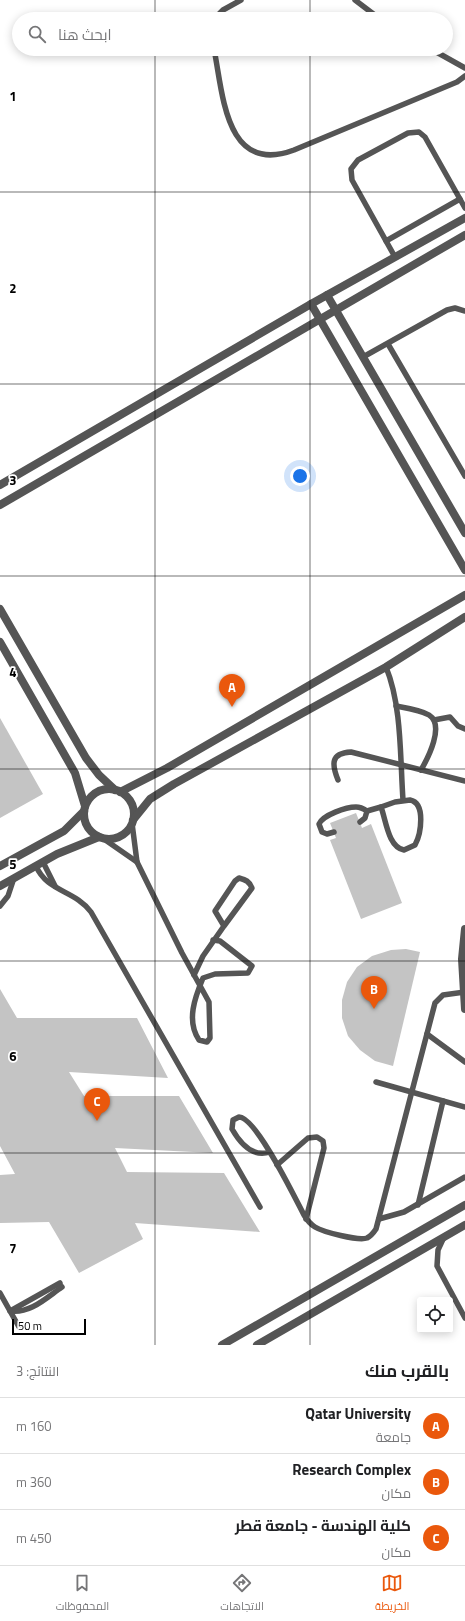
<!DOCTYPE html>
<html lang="ar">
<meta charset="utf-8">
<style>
body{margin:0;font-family:"Titillium Web",Cairo,sans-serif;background:#f6f6f6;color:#202124;direction:rtl}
.controls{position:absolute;right:12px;bottom:12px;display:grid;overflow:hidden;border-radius:4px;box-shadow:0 2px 10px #0003}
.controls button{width:36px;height:36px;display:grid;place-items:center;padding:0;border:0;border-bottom:1px solid #e0e0e0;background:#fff;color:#202124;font:20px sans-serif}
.scale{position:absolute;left:12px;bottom:10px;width:74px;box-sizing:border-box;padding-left:4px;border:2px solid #000;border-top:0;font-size:11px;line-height:14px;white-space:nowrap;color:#000;-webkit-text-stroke:3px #fff;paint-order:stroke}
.you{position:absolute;left:300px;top:476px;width:14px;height:14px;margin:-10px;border:3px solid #fff;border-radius:50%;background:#1a73e8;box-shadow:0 0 0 6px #1a73e833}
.badge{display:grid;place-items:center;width:26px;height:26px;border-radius:50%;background:#ea580c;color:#fff;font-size:13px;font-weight:700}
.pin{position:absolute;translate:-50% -33px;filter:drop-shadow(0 1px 2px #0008)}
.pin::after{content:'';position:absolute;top:21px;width:14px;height:12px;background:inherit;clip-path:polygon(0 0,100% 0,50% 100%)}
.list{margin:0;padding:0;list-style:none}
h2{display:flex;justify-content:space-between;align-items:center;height:52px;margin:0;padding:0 16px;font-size:17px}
h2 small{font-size:13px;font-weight:400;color:#757577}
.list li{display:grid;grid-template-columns:26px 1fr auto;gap:12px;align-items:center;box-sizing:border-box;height:56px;padding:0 16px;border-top:1px solid #e0e0e0}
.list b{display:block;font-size:15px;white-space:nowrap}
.list p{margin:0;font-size:13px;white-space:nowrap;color:#757577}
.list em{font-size:13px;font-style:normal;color:#757577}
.icon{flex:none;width:22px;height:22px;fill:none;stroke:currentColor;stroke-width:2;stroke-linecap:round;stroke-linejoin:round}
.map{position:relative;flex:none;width:465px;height:1345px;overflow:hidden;direction:ltr}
.search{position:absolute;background:#fff;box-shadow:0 2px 10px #0003;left:12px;right:12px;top:12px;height:44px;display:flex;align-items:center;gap:10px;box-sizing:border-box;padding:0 14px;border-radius:22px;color:#757577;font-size:15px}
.sheet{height:220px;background:#fff}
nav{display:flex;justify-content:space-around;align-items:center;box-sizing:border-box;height:56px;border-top:1px solid #e0e0e0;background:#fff;font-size:11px;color:#757577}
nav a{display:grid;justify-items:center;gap:2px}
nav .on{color:#ea580c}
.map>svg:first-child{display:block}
</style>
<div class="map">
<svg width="465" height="1345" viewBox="0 0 465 1345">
<rect width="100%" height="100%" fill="#fff"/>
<g fill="#c4c4c4">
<polygon points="0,718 43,794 0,818"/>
<polygon points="356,813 362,828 371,824 402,903 361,919 330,840 336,838 330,823"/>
<polygon points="406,949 420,952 393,1066 375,1061 360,1050 348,1036 342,1018 342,1000 347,982 357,967 372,956 391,950"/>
<polygon points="0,989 17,1018 137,1018 168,1078 69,1072 84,1096 179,1096 213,1153 115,1148 127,1172 224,1173 260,1232 135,1223 143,1239 79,1273 49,1222 0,1223 0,1175 15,1174 0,1146"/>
</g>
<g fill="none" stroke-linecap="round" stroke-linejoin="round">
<g stroke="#555" stroke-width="5.5">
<polyline points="355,0 380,19"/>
<polyline points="214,19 223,10 241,0"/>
<path d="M214 49C223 93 225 176 294 150L457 82 465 76"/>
<polyline points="431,49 465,68"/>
<polyline points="386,241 460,199"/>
<polyline points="395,257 352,180 351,169 358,160 408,133 419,132 425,137 465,208"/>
<polyline points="388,344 465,476"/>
<polyline points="363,357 447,310 455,308 465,311"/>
<path d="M386 667C402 706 400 758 403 800"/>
<path d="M396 706C407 708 421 710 429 715 445 725 428 758 421 770"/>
<polyline points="434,720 450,717 458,726 465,729"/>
<path d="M338 780C332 765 330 753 351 752L465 781"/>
<path d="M410 800C426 803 421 834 415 845L404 850C388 847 386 820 381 807L395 802Z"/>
<polyline points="367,811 381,807"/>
<path d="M132 823 137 862 182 953 209 1002 210 1038 207 1042 199 1040C186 1021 195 997 203 978L215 974 248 973 252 966 220 941 213 940"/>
<path d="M334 832 327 834 322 832 319 824C323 815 346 807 356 807 360 807 364 809 367 811L365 818 360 822"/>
<polyline points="101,837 137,862"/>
<polyline points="43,862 55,886"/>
<path d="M36 866C47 892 75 890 91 912L260 1207"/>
<polyline points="0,906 8,896 14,878"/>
<path d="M194 975 203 956 224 926 215 911 235 881 239 878C246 880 249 881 252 888L224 926"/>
<polyline points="427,1034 465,1062"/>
<polyline points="376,1082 465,1107"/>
<path d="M270 1152C252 1158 240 1143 232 1129L233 1120 239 1117C256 1117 295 1198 304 1215 307 1220 310 1224 315 1227 323 1232 358 1241 367 1238 371 1236 374 1232 376 1229L435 1003 443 995 465 992"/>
<polyline points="277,1165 308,1138 317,1137 323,1141 324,1148 306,1219"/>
<polyline points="418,1205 443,1101"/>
<polyline points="379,1219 404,1212 465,1177"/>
<polyline points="444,1237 438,1250 437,1266 465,1318"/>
<polyline points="0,1293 19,1327"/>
<polyline points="12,1310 60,1283"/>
<path d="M10 1311C30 1314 46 1298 62 1287"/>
</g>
<g stroke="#555" stroke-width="8">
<polyline points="327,295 465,533"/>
<polyline points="311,304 465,570"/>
<polyline points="0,485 311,304 465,218"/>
<polyline points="0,505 465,235"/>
<polyline points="0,609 86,758 99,775 115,790"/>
<polyline points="0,642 75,773 85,806"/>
<circle cx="109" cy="814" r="25"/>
<polyline points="120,792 167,768 465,595"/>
<polyline points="133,820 150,799 174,784 386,667 465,617"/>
<polyline points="0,866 64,831 84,811"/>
<polyline points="0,886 57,854 99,837"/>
<polyline points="465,929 462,959 465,1009"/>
<polyline points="222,1345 465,1205"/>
<polyline points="257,1345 465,1225"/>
</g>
</g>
<path fill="none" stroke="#000" stroke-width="1" stroke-opacity="0.55" d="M155 0V19M310 0V19M155 49V1345M310 49V1345M0 192H465M0 384H465M0 576H465M0 769H465M0 961H465M0 1153H465"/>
<g font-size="13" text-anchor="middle" font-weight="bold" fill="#000" stroke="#fff" stroke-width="3.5" stroke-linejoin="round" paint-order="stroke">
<text x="13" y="101">1</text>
<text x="13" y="293">2</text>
<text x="13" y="485">3</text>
<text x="13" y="677">4</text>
<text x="13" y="869">5</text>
<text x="13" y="1061">6</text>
<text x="13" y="1253">7</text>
</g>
</svg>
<div class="controls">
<button><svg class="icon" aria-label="locate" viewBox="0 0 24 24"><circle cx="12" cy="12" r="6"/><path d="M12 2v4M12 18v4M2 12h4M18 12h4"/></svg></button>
</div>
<div class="scale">50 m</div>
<div class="you"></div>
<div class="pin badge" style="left:232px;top:707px">A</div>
<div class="pin badge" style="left:374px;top:1009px">B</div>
<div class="pin badge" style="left:97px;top:1121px">C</div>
<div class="search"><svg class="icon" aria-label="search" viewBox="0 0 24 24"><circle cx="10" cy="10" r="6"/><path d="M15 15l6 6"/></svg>ابحث هنا</div>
</div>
<section class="sheet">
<h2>بالقرب منك<small>النتائج: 3</small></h2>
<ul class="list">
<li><span class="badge">A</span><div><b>Qatar University</b><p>جامعة</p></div><em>160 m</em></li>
<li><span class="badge">B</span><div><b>Research Complex</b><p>مكان</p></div><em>360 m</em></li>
<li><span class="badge">C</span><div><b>كلية الهندسة - جامعة قطر</b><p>مكان</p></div><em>450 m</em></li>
</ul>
</section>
<nav>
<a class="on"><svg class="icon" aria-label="map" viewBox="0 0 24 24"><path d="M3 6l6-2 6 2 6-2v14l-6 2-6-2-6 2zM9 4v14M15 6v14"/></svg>الخريطة</a>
<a><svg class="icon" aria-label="directions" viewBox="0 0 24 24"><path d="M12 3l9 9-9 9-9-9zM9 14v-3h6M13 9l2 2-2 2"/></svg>الاتجاهات</a>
<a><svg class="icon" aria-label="saved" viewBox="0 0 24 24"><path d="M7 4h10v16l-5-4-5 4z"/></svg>المحفوظات</a>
</nav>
